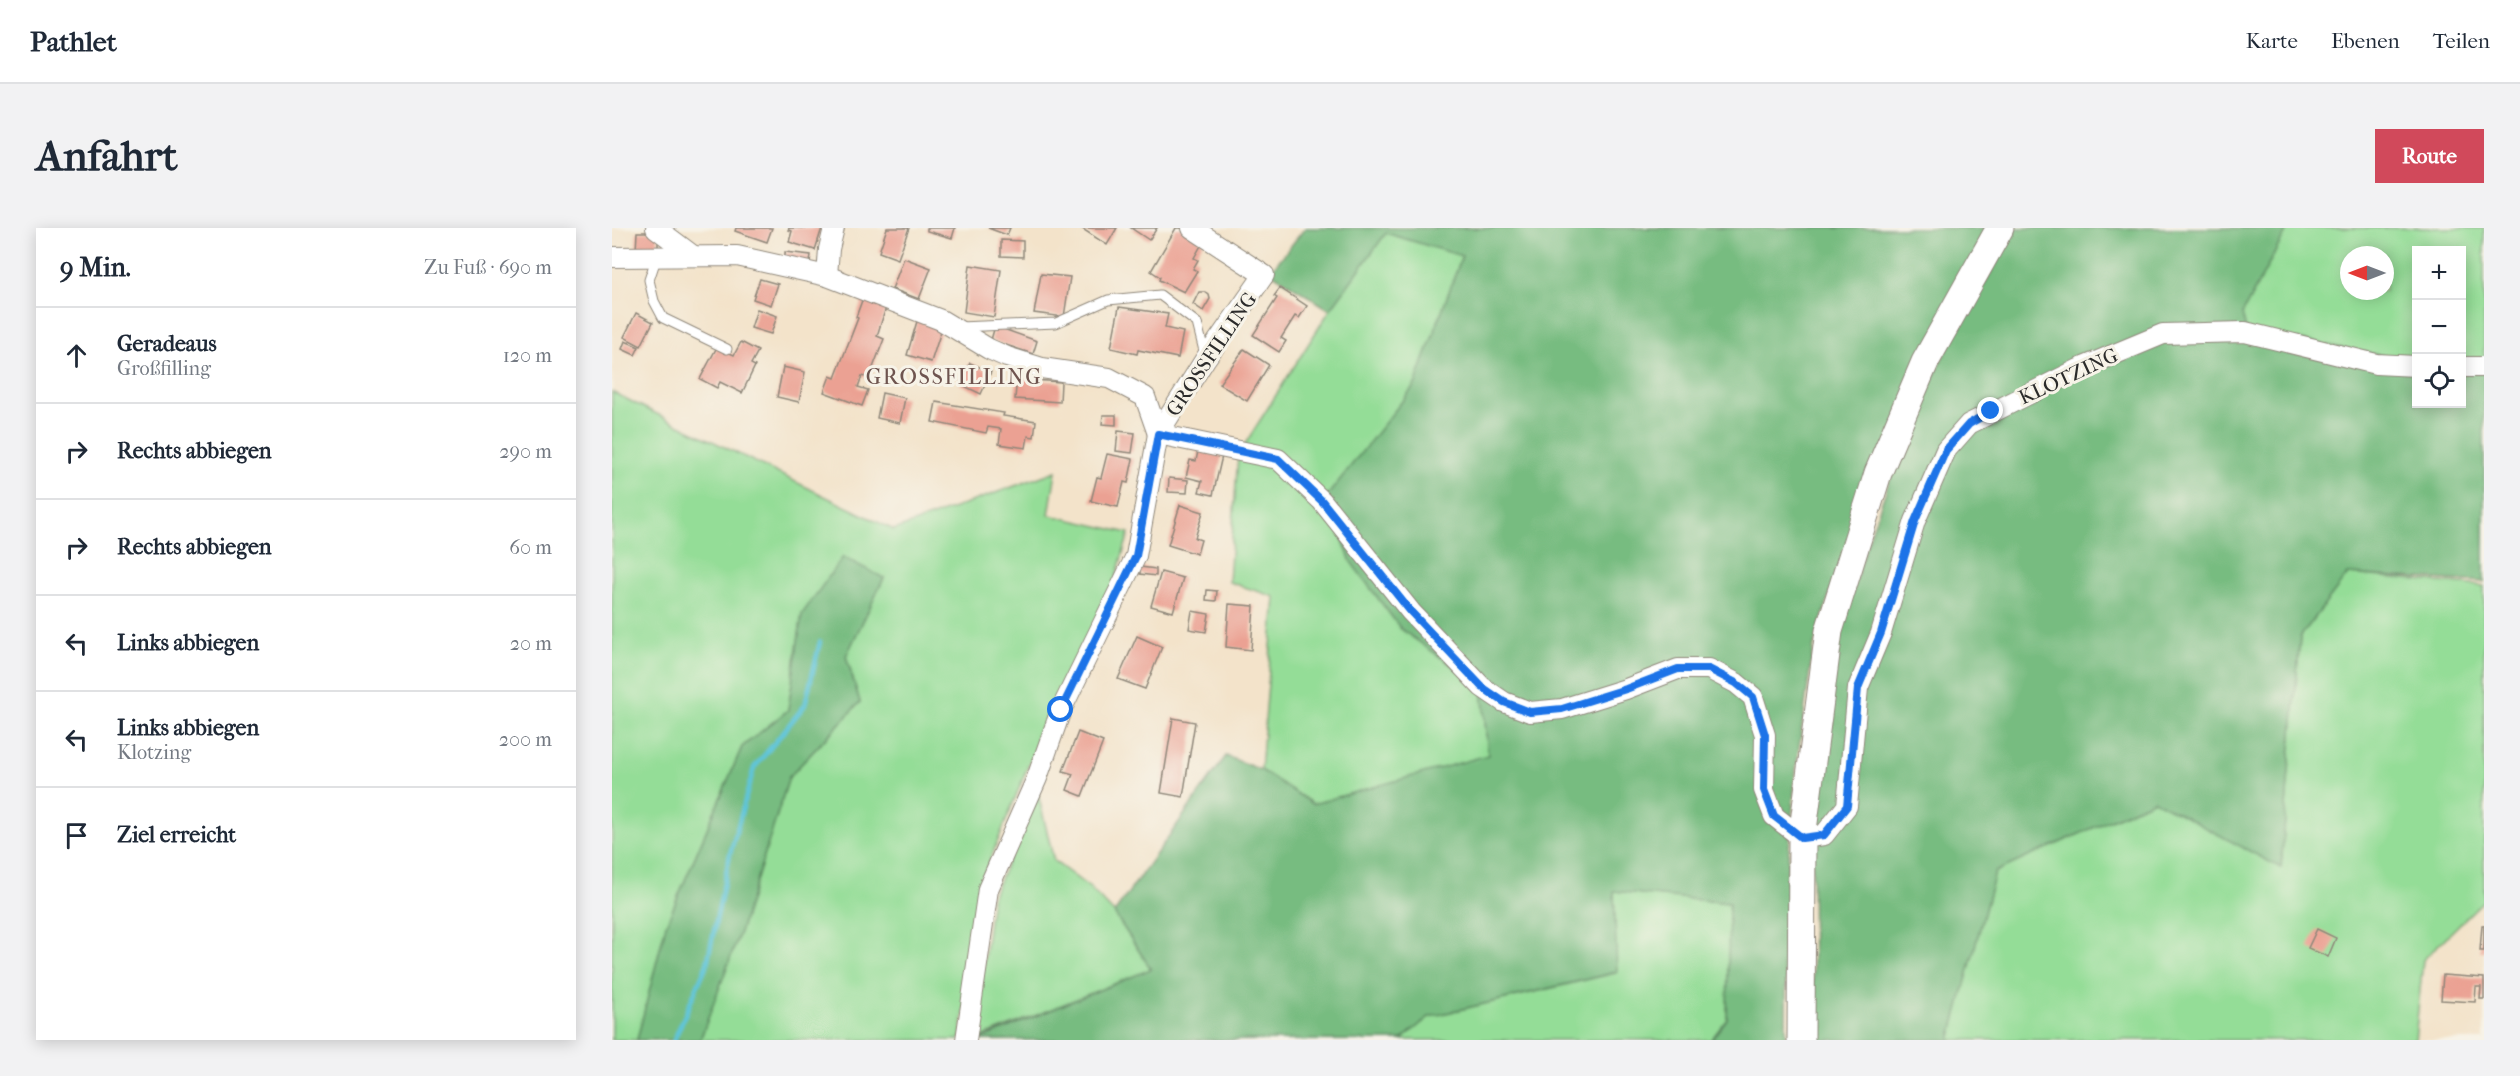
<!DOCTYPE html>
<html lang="de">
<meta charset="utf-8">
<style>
body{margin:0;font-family:"IM FELL French Canon",serif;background:#f2f2f3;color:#1f2937}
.controls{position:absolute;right:18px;top:18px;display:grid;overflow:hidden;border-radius:0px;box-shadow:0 3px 15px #0003}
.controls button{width:54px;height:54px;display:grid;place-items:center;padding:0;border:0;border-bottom:2px solid #e0e1e3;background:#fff;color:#1f2937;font:30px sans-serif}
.compass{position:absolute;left:1728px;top:18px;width:54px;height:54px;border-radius:50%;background:#fff;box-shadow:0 3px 15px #0003;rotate:270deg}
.stop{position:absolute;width:18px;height:18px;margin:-14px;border:4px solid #1a73e8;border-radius:50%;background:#fff}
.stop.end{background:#1a73e8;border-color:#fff;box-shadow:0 2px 6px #0008}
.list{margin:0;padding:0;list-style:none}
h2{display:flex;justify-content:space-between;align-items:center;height:78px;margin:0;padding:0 24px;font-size:26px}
h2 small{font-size:20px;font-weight:400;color:#747a83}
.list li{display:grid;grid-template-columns:39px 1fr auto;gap:18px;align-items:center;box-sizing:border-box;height:96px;padding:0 24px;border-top:2px solid #e0e1e3}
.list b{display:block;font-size:22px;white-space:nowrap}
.list p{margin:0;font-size:20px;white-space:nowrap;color:#747a83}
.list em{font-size:20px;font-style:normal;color:#747a83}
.icon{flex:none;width:33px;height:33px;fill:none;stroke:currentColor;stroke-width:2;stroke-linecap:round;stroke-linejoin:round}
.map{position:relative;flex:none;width:1872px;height:812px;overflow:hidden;border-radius:0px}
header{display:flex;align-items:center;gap:36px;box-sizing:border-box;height:84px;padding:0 30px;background:#fff;border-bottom:2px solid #e0e1e3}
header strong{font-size:28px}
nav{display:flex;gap:33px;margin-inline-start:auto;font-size:21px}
.intro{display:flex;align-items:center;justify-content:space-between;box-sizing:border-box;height:144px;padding:0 36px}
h1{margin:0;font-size:42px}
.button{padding:15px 27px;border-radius:0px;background:#d1495b;color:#fff;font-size:21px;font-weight:700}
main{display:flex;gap:36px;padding:0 36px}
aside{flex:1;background:#fff;border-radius:0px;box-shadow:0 3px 15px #0003}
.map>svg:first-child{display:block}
</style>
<header>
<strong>Pathlet</strong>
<nav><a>Karte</a><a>Ebenen</a><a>Teilen</a></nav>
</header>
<div class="intro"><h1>Anfahrt</h1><a class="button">Route</a></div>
<main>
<aside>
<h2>9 Min.<small>Zu Fuß · 690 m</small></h2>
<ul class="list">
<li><svg class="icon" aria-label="ahead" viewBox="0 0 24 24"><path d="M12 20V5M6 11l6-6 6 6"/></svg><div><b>Geradeaus</b><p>Großfilling</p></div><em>120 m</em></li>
<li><svg class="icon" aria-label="right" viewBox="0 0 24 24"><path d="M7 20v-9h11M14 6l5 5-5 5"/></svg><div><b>Rechts abbiegen</b></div><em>290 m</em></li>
<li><svg class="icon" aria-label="right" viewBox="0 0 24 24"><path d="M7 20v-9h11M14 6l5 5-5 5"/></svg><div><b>Rechts abbiegen</b></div><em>60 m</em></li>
<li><svg class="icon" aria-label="left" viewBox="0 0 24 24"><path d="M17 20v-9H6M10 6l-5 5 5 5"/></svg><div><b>Links abbiegen</b></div><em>20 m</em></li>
<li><svg class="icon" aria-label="left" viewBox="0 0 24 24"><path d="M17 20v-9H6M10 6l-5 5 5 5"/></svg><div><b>Links abbiegen</b><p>Klotzing</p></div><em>200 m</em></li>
<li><svg class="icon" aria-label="arrive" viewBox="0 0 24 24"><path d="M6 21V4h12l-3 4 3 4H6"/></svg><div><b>Ziel erreicht</b></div></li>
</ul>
</aside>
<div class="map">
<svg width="1872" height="812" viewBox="0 0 1872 812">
<rect width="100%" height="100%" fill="#f7f3e8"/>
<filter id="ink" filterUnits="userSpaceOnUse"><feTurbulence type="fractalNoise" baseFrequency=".0167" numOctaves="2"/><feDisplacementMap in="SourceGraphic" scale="12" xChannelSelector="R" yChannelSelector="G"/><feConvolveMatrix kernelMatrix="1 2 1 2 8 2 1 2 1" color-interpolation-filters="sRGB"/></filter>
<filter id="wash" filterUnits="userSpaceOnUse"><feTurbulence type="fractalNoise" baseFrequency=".008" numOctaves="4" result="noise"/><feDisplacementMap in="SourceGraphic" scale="24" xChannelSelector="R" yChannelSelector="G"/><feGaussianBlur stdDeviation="1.35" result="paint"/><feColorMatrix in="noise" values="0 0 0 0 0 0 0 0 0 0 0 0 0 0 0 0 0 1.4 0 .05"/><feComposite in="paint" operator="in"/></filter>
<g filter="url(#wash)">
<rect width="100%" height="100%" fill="#f3e3ca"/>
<g fill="#94dd97" stroke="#608461" stroke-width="1.5" fill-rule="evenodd">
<path d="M1676 0H1872V135H1850V22H1804V134L1634 102 1630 86ZM1737 27H1773V63H1737Z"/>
<polygon points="774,5 850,28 803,157 715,269 739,334 789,401 870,459 876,528 701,576 649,542 663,369 617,354 626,227 718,82"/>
<polygon points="0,164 282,302 444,243 437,287 517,305 495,380 419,531 372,647 348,812 88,812 129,701 177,549 248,474 234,428 272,350 190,386 176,482 130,519 54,697 25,812 0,812"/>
<polygon points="1736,346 1872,358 1872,672 1811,732 1803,812 1338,812 1383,644 1543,572 1669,639 1688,409"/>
<polygon points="426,566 442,633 478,660 502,685 539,741 362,812 380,669"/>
<polygon points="1002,663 1118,675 1115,791 1099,812 789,812 817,789 1004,745"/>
</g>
<g fill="#77bc80" stroke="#517456" stroke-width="1.5">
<polygon points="693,0 1378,0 1225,341 1201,421 1184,541 1175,645 1174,812 1099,812 1115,791 1117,675 1002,663 1005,744 817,789 789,812 366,812 539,741 502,685 614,528 649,542 701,576 876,527 870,459 789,401 739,334 715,268 803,157 850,28 774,5 718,82 658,44"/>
<polygon points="1404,0 1676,0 1630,86 1634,102 1804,134 1804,176 1850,176 1850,135 1872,135 1872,354 1736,346 1688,409 1669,640 1542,572 1383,644 1338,812 1201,812 1200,572 1224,421 1253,321 1281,243 1329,132"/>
<polygon points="231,329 272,350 234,428 248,474 177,549 129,701 88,812 25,812 54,697 130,519 176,482 190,386"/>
</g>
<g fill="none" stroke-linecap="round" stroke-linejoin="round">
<polyline stroke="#5ec5da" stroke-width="4.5" points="62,812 95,736 118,626 142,540 193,477 208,414"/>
</g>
<g id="blocks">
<g fill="#eba193">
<polygon points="124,0 160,0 155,14 123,3"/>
<polygon points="177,0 210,0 203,22 177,14 180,3 176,2"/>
<polygon points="275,0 297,0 286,31 267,24"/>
<polygon points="315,0 343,0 340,10 315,3"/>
<polygon points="376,0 398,0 395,7"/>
<polygon points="469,0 505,0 495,17"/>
<polygon points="519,0 545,0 537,12"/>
<polygon points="564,0 569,0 591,14 582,30 586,32 581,41 585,43 572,64 547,52 548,49 539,43"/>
<polygon points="25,4 39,4 46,7 46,24 24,23"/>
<polygon points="389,12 411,13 411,29 389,28"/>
<polygon points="173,24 199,27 198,34 173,31"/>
<polygon points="292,30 319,40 307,71 280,61"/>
<polygon points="358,37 389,42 382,89 352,84"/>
<polygon points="429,46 458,49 452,89 422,85"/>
<polygon points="148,51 166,56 159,77 141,71"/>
<polygon points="668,60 695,78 687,90 683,88 669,110 674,113 667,124 641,107 665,70 662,68"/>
<polygon points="587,64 593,64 597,67 598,71 591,83 581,76"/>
<polygon points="252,67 275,76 265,108 272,111 257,150 250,148 246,159 256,162 250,178 212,164 218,148 223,150 246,90 244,89"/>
<polygon points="507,79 556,86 553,100 571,104 566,130 526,122 525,126 499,120"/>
<polygon points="145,81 165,88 159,106 139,100"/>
<polygon points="24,85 41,94 29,118 12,109"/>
<polygon points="306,90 331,97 319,134 295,127"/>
<polygon points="383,98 425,113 421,126 379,112"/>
<polygon points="13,113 27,119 23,127 10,121"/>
<polygon points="129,114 146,123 139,136 143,138 130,165 108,154 105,160 88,151 105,119 122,127"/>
<polygon points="632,121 657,137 635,173 607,156"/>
<polygon points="358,135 379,144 369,166 348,156"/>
<polygon points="171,139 193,144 187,174 165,169"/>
<polygon points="405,147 420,147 420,152 449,154 448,174 403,171"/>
<polygon points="270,165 293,170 288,195 265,190"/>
<polygon points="324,174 392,185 391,188 424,193 422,209 416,208 414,220 387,216 389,201 376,199 374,205 320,194"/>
<polygon points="491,187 504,187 504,197 490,196"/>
<polygon points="506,203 523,205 520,225 504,223"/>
<polygon points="586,223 610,228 601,267 587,264 590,253 574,249 578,232 584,233"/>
<polygon points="495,226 521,231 516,255 512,254 506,279 479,273 485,249 489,250"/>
<polygon points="557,250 576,252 575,265 556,264"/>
<polygon points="568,277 591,284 583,310 589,312 585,326 556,317"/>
<polygon points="528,339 544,341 544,348 528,346"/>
<polygon points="549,344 571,350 561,384 539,378"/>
<polygon points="595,362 605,363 604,373 594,372"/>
<polygon points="617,376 642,378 639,422 614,419"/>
<polygon points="580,383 597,386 594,404 577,401"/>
<polygon points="525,408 550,419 533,461 506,451"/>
<polygon points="561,490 583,494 571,569 549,565"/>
<polygon points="466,504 491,514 470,568 455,562 461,546 451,543"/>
<polygon points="1870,697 1872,697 1872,723 1868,723"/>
<polygon points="1705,701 1724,710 1716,729 1696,720"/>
<polygon points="1831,747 1872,750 1872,771 1868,771 1869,759 1864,759 1863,774 1829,772"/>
</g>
</g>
</g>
<g filter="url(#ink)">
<use href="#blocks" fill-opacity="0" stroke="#8f877a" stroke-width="1.5"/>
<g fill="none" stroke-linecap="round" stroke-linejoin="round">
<g stroke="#8f877a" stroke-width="11">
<g id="service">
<polyline points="45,28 37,52 42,73 51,90 115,121"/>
<polyline points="347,99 444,95 496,72 548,67 585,95 593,127"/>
</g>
</g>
<g stroke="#8f877a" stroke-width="22">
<g id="minor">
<polyline points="44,0 80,27"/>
<polyline points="0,29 125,28 215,48 329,92 377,121 395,129 430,140 497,150 533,169 546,206"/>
<polyline points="215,48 217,21 222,0"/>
<polyline points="1850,139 1872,139"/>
<polyline points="546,206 666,231 710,273 799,384 870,459 892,474 918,484 950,481 1014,461 1066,441 1097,441 1124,455 1141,469 1153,507 1152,562 1162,588 1190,610 1212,607 1235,578 1246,460 1269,405 1303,293 1334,222 1357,196 1467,141 1551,106 1633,104 1764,136 1804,138"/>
<polyline points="354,812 376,661 425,550 449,482 524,328 546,206 594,130 652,47 580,0"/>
</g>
</g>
<g stroke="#8f877a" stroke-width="29">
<polyline id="secondary" points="1189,812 1190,610 1217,403 1266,245 1313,134 1388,0"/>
</g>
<use href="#service" stroke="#fff" stroke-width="9"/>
<use href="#minor" stroke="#fff" stroke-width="20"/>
<use href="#secondary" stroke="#fff" stroke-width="27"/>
</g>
</g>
<g fill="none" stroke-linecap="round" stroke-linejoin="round" filter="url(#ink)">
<polyline stroke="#1a73e8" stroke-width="8" points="449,482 524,328 546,206 666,231 710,273 799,384 870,459 892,474 918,484 950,481 1014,461 1066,441 1097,441 1124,455 1141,469 1153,507 1152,562 1162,588 1190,610 1212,607 1235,578 1246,460 1269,405 1303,293 1334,222 1357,196 1379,183"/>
</g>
<g text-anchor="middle" stroke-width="6" stroke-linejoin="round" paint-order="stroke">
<g font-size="20" fill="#2b2b2b" stroke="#f7f3e8">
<text transform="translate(599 126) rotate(-56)" y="7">GROSSFILLING</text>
<text transform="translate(1456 148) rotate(-25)" y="7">KLOTZING</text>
</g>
<g font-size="22" letter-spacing="1.5" fill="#6e544f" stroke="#f7f3e8">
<text x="342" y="156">GROSSFILLING</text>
</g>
</g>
</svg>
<div class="controls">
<button>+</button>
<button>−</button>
<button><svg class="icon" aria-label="locate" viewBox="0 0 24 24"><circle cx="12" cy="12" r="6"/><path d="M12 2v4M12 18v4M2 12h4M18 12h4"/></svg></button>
</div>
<svg class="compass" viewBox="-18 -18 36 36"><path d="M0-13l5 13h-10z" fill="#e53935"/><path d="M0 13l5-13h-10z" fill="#747a83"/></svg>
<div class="stop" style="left:449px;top:482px"></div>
<div class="stop end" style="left:1379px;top:183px"></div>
</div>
</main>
